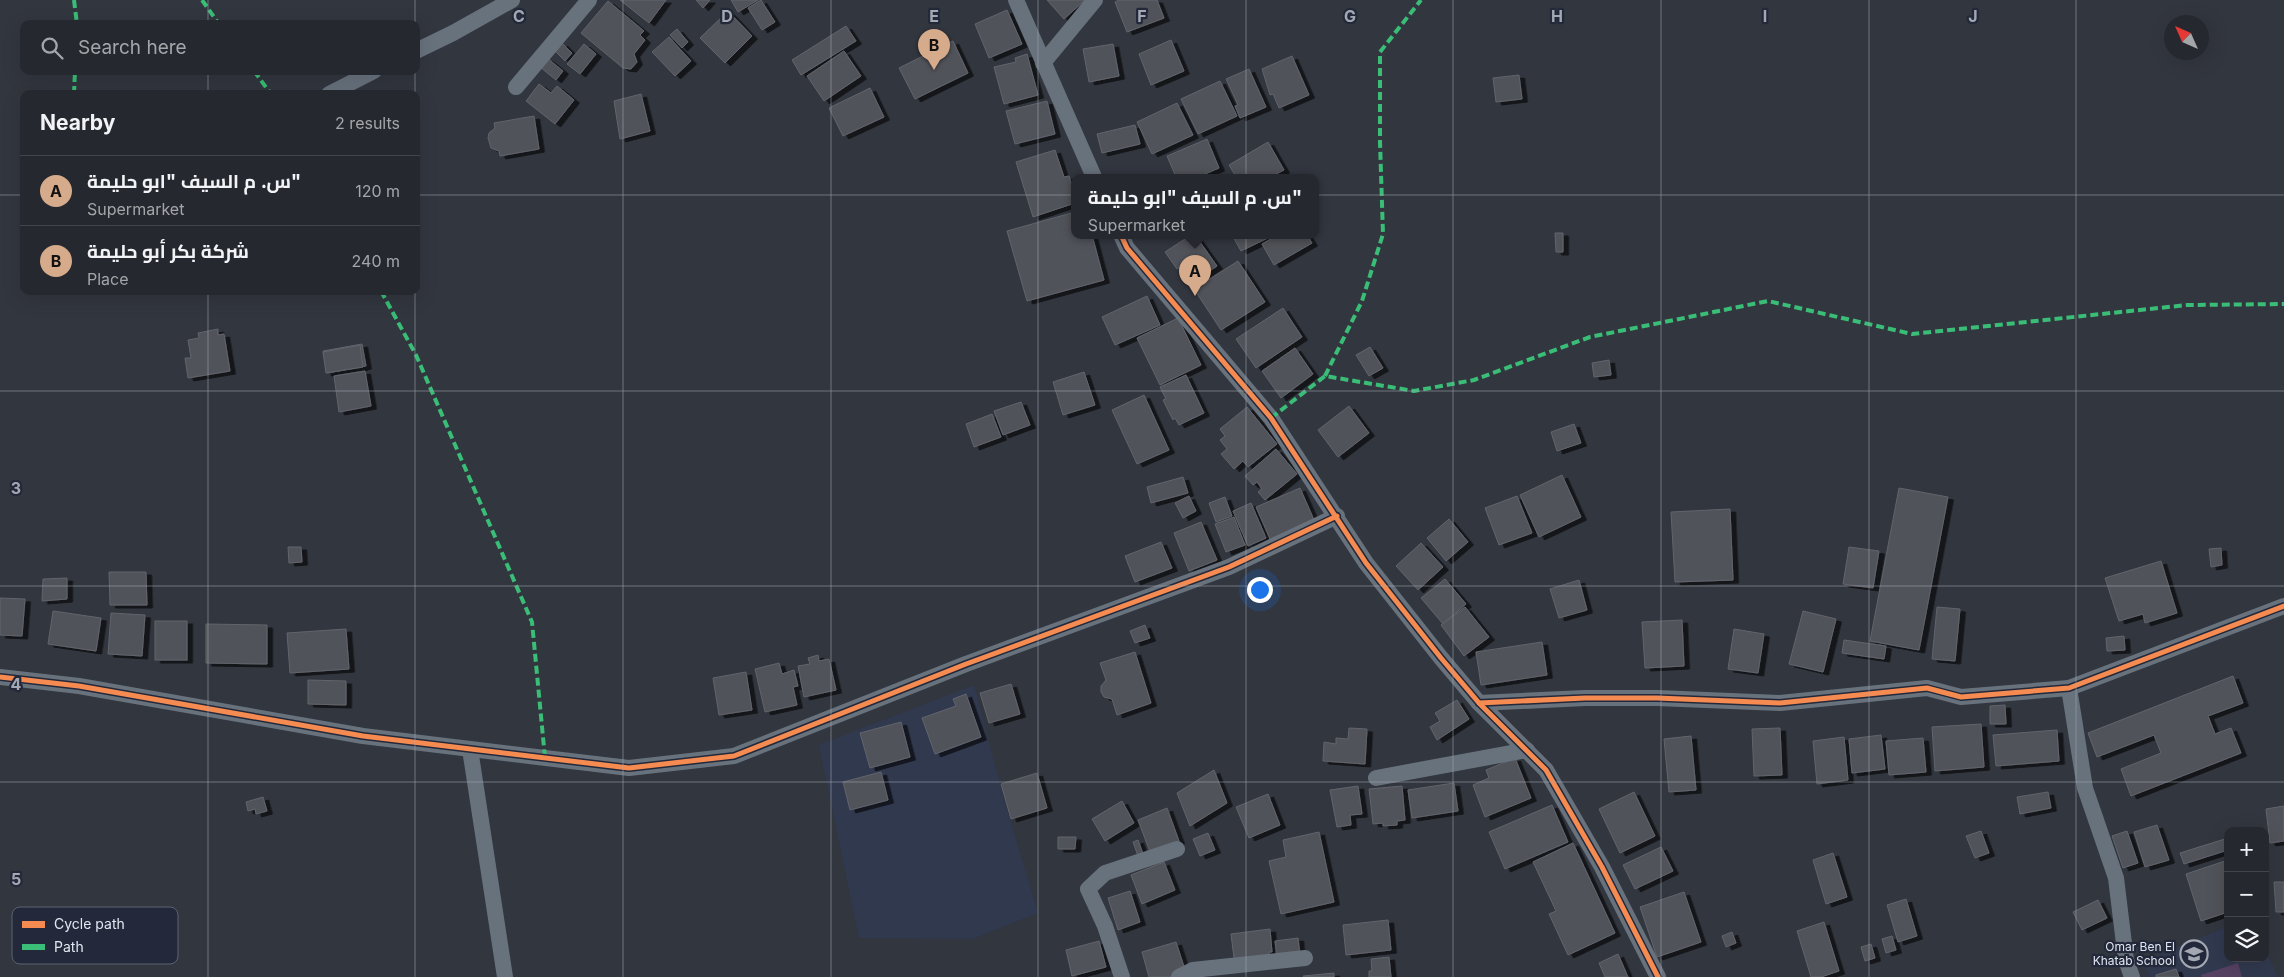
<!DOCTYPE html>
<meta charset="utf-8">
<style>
body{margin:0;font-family:Inter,Cairo,sans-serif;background:#32343b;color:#f1f3f6}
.controls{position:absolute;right:15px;bottom:15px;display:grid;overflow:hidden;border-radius:10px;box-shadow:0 5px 20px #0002}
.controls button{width:45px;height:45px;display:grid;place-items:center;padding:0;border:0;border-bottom:1px solid #42444b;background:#26282f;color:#f1f3f6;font:25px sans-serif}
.compass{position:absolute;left:2164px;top:15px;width:45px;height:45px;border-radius:50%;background:#26282f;box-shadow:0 5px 20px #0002;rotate:315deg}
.you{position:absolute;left:1259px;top:589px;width:18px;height:18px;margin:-12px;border:4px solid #fff;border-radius:50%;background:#1a73e8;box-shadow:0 0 0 8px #1a73e833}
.badge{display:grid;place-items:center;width:32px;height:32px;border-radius:50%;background:#d6ab8b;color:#111;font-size:16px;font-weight:700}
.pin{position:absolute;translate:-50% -41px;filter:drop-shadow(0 1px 2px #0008)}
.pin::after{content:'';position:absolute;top:26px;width:18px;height:15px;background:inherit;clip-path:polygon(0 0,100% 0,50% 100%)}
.popup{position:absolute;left:1071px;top:174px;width:248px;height:65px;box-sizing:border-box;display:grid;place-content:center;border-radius:10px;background:#26282f;filter:drop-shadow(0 1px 4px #0005);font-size:16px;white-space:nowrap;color:#a4a6aa}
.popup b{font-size:19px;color:#f1f3f6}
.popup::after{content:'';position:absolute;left:50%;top:100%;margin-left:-10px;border:10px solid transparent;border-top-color:#26282f}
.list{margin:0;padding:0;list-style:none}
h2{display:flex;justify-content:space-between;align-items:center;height:65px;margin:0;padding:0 20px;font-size:21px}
h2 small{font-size:16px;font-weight:400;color:#a4a6aa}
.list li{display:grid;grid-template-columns:32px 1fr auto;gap:15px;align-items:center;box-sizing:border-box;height:70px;padding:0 20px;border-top:1px solid #42444b}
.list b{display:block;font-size:19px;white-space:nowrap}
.list p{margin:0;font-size:16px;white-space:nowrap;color:#a4a6aa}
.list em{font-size:16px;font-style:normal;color:#a4a6aa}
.icon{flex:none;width:28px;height:28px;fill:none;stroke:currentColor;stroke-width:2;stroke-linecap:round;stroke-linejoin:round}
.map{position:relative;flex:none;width:2284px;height:977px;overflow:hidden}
.search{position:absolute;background:#26282f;box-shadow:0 5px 20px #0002;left:20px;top:20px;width:400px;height:55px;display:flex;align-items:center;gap:12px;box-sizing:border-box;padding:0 18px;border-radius:10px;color:#a4a6aa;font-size:19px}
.panel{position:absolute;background:#26282f;box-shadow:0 5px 20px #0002;left:20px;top:90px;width:400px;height:205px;border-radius:10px}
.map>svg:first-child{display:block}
</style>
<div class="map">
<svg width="2284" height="977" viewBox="0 0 2284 977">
<defs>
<filter id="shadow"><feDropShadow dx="5.5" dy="3" stdDeviation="0" flood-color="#0009"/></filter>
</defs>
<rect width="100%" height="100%" fill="#32363f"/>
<g fill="#31394f">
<polygon points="974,685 1003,796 1038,913 973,939 859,938 819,745"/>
<polygon points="2228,926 2228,958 2265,958 2265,950 2278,977 2149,977 2144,961"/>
</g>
<polygon fill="#554162" points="2238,963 2242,977 2202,977 2201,975"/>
<g fill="#51535a" stroke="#62646c" filter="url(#shadow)">
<polygon points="620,0 666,0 649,23"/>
<polygon points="696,0 710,0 703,8"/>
<polygon points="731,0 758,0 738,12"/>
<polygon points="761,0 775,22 762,30 748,8"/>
<polygon points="1047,0 1085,0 1064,19"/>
<polygon points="1119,0 1157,0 1164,18 1127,32 1115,2"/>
<polygon points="608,1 644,31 640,35 645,40 634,54 637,62 631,69 623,68 581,33"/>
<polygon points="1007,10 1022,44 989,58 975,24"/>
<polygon points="728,11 752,36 725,63 700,38"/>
<polygon points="846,26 856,41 801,75 792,60"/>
<polygon points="677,29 688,42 682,48 670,35"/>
<polygon points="669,37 691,61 675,76 652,52"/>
<polygon points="1171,40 1184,71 1151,85 1139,54"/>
<polygon points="953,41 968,73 915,99 899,68"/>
<polygon points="562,43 572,53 565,61 555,51"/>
<polygon points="584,44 596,54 580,74 567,64"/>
<polygon points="1113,44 1119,76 1089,82 1083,49"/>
<polygon points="844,51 861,76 824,101 807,76"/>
<polygon points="1027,54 1038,95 1004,104 994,67 1016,62 1015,58"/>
<polygon points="1292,56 1309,95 1279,108 1273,94 1270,95 1262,69"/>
<polygon points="547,58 563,71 556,80 540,67"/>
<polygon points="1249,69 1266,107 1240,118 1235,106 1238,105 1226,79"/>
<polygon points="1519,75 1522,99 1496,102 1493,78"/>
<polygon points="1220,81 1237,116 1198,134 1181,99"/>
<polygon points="539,84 551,93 557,86 574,100 555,124 526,101"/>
<polygon points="870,88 884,117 843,136 829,108"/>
<polygon points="641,94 650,131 620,139 614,101"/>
<polygon points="1047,101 1055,134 1015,144 1006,111"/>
<polygon points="1177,103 1193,135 1152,154 1137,122"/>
<polygon points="534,116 539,149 500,156 499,151 491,148 488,138 489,133 495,128 494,123"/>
<polygon points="1135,125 1140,144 1102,153 1097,134"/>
<polygon points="1207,139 1219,168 1198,177 1176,177 1167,156"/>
<polygon points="1268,142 1284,170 1270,177 1236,177 1229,165"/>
<polygon points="1055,150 1064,177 1069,176 1075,196 1075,203 1033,217 1016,162"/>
<polygon points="1075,212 1075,235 1092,235 1104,280 1027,301 1007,231"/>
<polygon points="1555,233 1563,233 1563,252 1556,252"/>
<polygon points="1191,235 1195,235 1217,266 1196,280 1185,264 1177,269 1165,252"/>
<polygon points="1232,235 1274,235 1241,251"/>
<polygon points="1278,235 1307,235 1312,243 1274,265 1262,244"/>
<polygon points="1238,261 1265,302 1221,330 1194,289"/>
<polygon points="1147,296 1160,325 1115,345 1102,317"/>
<polygon points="1283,308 1302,337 1256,368 1236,339"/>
<polygon points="1178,318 1201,365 1160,385 1137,338"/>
<polygon points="218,329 218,335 224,334 230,371 188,378 185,358 191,358 188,340 199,338 198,333"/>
<polygon points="362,344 366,366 327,373 323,351"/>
<polygon points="360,345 363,367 326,373 323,352"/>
<polygon points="1370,347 1383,368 1369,376 1356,355"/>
<polygon points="1295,348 1313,374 1281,398 1262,371"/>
<polygon points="1609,360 1611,375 1594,377 1592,363"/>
<polygon points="365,371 371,406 339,412 334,376"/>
<polygon points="1084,372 1095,405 1063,415 1053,382"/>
<polygon points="1186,375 1204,413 1179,425 1175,418 1173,420 1163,400 1166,399 1160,387"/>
<polygon points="1144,395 1169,450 1137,464 1112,410"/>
<polygon points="1021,402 1030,425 1003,435 994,411"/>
<polygon points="1349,406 1369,433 1338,457 1318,430"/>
<polygon points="1247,407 1277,444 1248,467 1243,461 1234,469 1221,454 1227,449 1220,440 1225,436 1220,429"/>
<polygon points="992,414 1001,437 974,447 966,424"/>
<polygon points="1574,424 1581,443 1557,451 1551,432"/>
<polygon points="1276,449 1297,474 1265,500 1258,492 1262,489 1257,482 1253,485 1245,476"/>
<polygon points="1562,475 1581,517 1539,537 1520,495"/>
<polygon points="1183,477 1188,493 1151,503 1147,487"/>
<polygon points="1300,488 1314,520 1270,539 1256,507"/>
<polygon points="1899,488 1948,497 1919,650 1870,641"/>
<polygon points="1189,496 1196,511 1183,518 1175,503"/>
<polygon points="1517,496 1532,533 1499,545 1485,508"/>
<polygon points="1225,497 1232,516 1216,522 1209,503"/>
<polygon points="1251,503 1266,538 1248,546 1233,511"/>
<polygon points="1730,509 1733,580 1675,582 1671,512"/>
<polygon points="1234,517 1245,545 1226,552 1215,524"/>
<polygon points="1449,519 1468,542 1446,561 1427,538"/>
<polygon points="1201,522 1217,560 1189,571 1174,533"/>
<polygon points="1161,542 1172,568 1135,582 1125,556"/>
<polygon points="1421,543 1443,567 1418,590 1396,566"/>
<polygon points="288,547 301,547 302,562 289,563"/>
<polygon points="1849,547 1879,551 1873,588 1843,584"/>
<polygon points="2221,548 2222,565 2211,567 2209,549"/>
<polygon points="2161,561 2177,613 2145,623 2143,614 2119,621 2105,578"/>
<polygon points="109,572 146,572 147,605 110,605"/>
<polygon points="67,578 67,599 42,601 43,579"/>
<polygon points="1445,579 1466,604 1443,624 1421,598"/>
<polygon points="1579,580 1587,610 1559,618 1550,589"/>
<polygon points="0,598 25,599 22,636 0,635"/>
<polygon points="1465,607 1489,637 1464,656 1441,625"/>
<polygon points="1937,607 1960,609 1955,661 1932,659"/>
<polygon points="53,611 101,618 96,651 48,644"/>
<polygon points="1803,611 1836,619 1823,672 1789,664"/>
<polygon points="111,613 145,615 142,656 108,654"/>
<polygon points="1682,620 1684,666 1645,668 1642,622"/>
<rect x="155" y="621" width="32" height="39"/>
<polygon points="206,624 267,625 267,664 206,663"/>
<polygon points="1145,625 1150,638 1135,643 1130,631"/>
<polygon points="346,629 349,669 290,673 287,633"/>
<polygon points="1734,629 1764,634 1758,673 1728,669"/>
<polygon points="2124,636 2125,650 2107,651 2106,638"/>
<polygon points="1844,640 1886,646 1884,659 1842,653"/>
<polygon points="1542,642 1547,675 1481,685 1476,652"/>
<polygon points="1135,652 1151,703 1117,715 1112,699 1104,697 1101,692 1101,686 1106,680 1100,663"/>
<polygon points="818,655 819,661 829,659 836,690 804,697 798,666 810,664 808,658"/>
<polygon points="779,663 782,674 794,670 798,686 793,687 797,705 765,712 755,669"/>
<polygon points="746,672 752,710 719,715 713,678"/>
<polygon points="2233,676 2243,703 2208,716 2215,734 2231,728 2241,753 2131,796 2121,769 2161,753 2154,735 2097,757 2088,733"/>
<polygon points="308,680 346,681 346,705 308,704"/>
<polygon points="1011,684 1020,714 989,723 980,693"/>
<polygon points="966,694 981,737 935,754 922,718 956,706 953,699"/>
<polygon points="1457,700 1469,719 1437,740 1430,727 1440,721 1435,713"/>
<polygon points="2005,705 2006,724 1990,724 1990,706"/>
<polygon points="901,722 910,757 870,768 860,733"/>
<polygon points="1981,724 1984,767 1935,771 1932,727"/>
<polygon points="1349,728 1367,729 1365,764 1323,761 1324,742 1336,744 1336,738 1348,739"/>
<polygon points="1780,728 1782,775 1754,776 1752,729"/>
<polygon points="2057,730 2059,761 1996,766 1993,735"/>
<polygon points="1881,735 1885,769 1852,773 1849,739"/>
<polygon points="1691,736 1696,790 1669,792 1664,739"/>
<polygon points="1844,737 1848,780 1817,784 1813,741"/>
<polygon points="1923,738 1926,772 1889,775 1886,741"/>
<polygon points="1515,758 1531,798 1485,817 1473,785 1489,778 1486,770"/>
<polygon points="1214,770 1227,803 1190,826 1177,793"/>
<polygon points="881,772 888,800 850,810 843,782"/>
<polygon points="1037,773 1047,808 1011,819 1001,784"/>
<polygon points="1454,783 1458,811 1412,818 1408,790"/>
<polygon points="1358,786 1362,814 1350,815 1351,825 1337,827 1330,790"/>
<polygon points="1402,786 1405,820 1397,821 1397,825 1383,826 1383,823 1373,824 1369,789"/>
<polygon points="1634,792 1655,836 1620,853 1599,809"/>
<polygon points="2048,792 2051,808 2020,814 2017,797"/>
<polygon points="1268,794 1280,825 1249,838 1236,807"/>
<polygon points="263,797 267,811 256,814 255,809 248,811 246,802"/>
<polygon points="1122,801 1134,823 1105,841 1092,819"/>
<polygon points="1552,805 1568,842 1505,869 1489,832"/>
<polygon points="2284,806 2284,841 2270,843 2266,809"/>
<polygon points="1167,808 1179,841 1150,852 1138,820"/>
<polygon points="2157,825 2169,860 2145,867 2134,832"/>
<polygon points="1981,831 1989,853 1975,858 1966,836"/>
<polygon points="2127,831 2138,863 2123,868 2112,836"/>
<polygon points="1319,832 1334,902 1281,914 1269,861 1286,857 1283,840"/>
<polygon points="1208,833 1215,850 1200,856 1193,839"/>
<polygon points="1058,837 1076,837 1075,849 1058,849"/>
<polygon points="2228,838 2228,850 2184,864 2180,853"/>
<polygon points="1138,840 1143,854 1138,856 1133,842"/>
<polygon points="1573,843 1615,933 1568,955 1549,914 1556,911 1533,862"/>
<polygon points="1661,847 1673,871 1635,889 1623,865"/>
<polygon points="1833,853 1847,897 1826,904 1813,860"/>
<polygon points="2228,860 2228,912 2201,921 2186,874"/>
<polygon points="1164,862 1175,890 1142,904 1131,875"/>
<polygon points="2274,882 2284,882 2284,912 2276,912"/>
<polygon points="1130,891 1140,922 1118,930 1108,898"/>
<polygon points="1684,892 1701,942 1657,957 1640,907"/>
<polygon points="1906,899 1917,936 1898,942 1887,905"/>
<polygon points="2098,900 2107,918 2082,930 2073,912"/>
<polygon points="1388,920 1391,950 1346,955 1343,925"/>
<polygon points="1824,922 1839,971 1821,977 1811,977 1797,931"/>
<polygon points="1270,929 1272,952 1269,952 1270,962 1235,966 1231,934"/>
<polygon points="1732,932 1736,943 1726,947 1722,936"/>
<polygon points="1892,936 1896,950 1886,953 1882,939"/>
<polygon points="1298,938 1300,955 1277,958 1275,941"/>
<polygon points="1099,941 1106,967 1072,976 1066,950"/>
<polygon points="1176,942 1186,973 1174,977 1149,977 1142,952"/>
<polygon points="1871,944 1875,958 1865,961 1861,947"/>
<polygon points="1618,954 1628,977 1605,977 1599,963"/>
<polygon points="1389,957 1391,977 1369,977 1369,971 1372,971 1371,959"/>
<polygon points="2176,969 2179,977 2156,977 2156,975"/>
<polygon points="1334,973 1334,977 1304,977 1303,976"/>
</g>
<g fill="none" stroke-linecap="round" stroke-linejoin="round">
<g stroke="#68727d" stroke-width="16">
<polyline points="1016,0 1094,177"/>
<polyline points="416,51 453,33 512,0"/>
<polyline points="1043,63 1095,0"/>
<polyline points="516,87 589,0"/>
<polyline points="329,94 374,71"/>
<polyline points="1121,235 1127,248 1271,418 1366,563 1441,658 1479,703 1546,770 1602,867 1658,977"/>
<polyline points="0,677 79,686 363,736 629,768 734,756 966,664 1229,567 1337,516"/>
<polyline points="2069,688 2085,788 2116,878 2126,960 2132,977"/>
<polyline points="1479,703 1585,698 1657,698 1780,703 1927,688 1961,697 2069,688 2284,606"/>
<polyline points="470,749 505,977"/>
<polyline points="1376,778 1527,750"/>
<polyline points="1122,977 1105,926 1088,889 1105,873 1177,849"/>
<polyline points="1179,977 1193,970 1305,958"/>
</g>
<g stroke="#3abd76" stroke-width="4" stroke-dasharray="8 4" stroke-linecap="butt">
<polyline points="74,0 77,24"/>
<polyline points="202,0 219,24"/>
<polyline points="254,71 271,94"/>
<polyline points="74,94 75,71"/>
<polyline points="381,291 416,355 532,622 545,758"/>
<polyline points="1325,376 1362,301 1383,234 1380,142 1380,52 1421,0"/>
<polyline points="1271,418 1325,376 1414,391 1474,380 1590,337 1768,301 1912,334 2187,305 2284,304"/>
</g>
<g stroke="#23293a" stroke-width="8">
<g id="cycleway">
<polyline points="1121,235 1127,248 1271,418 1366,563 1441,658 1479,703 1546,770 1602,867 1658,977"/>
<polyline points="0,677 79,686 363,736 629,768 734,756 966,664 1229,567 1337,516"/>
<polyline points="1479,703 1585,698 1657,698 1780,703 1927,688 1961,697 2069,688 2284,606"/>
</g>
</g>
<use href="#cycleway" stroke="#f68b52" stroke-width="5"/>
</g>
<path fill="none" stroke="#a4a8b3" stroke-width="1" stroke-opacity="0.55" d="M208 0V24M415 0V24M623 0V977M831 0V977M1038 0V977M1246 0V977M1453 0V977M1661 0V977M1869 0V977M2076 0V977M208 71V94M415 71V94M0 195H24M416 195H2284M208 291V977M415 291V977M0 391H2284M0 586H2284M0 782H2284"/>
<defs>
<g id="school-ring" transform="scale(1.4375)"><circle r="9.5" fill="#23293a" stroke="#a4a8b3" stroke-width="1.5"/><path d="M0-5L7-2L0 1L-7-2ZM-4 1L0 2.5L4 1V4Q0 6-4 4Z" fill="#a4a8b3"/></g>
</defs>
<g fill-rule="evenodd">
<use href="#school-ring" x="2194" y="954"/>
</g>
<g text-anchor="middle" stroke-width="4.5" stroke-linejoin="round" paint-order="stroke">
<g font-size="12" fill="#e1e6f1" stroke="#23293a" text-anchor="end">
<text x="2175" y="951">Omar Ben El<tspan x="2175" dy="14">Khatab School</tspan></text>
</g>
</g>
<rect x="12" y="907" width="166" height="57" rx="8" fill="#23293a" stroke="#5c6271" stroke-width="1"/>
<rect x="22" y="921" width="23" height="7" fill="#f68b52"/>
<rect x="22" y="944" width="23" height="6" fill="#3abd76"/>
<g font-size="14" fill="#e1e6f1">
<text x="54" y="929">Cycle path</text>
<text x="54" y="952">Path</text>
</g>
<g font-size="16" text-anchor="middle" font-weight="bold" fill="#a4a8b3" stroke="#23293a" stroke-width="4.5" stroke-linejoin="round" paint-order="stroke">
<text x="519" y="22">C</text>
<text x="727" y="22">D</text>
<text x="934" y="22">E</text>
<text x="1142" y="22">F</text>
<text x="1350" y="22">G</text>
<text x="1557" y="22">H</text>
<text x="1765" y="22">I</text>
<text x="1973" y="22">J</text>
<text x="16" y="494">3</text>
<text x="16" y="690">4</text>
<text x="16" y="885">5</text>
</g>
</svg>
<div class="controls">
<button>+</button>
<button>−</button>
<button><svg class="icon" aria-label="layers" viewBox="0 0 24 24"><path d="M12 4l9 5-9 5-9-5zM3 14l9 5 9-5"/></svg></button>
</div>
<svg class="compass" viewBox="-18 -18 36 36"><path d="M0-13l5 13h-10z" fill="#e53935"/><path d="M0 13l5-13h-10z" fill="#a4a6aa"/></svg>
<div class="you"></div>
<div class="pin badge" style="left:1195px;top:296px">A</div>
<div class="popup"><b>س. م السيف &quot;ابو حليمة&quot;</b>Supermarket</div>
<div class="pin badge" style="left:934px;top:70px">B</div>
<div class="search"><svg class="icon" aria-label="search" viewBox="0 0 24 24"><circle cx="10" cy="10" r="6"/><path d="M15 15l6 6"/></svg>Search here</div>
<section class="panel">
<h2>Nearby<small>2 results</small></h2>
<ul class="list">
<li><span class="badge">A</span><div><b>س. م السيف &quot;ابو حليمة&quot;</b><p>Supermarket</p></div><em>120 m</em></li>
<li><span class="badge">B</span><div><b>شركة بكر أبو حليمة</b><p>Place</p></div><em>240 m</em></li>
</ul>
</section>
</div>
